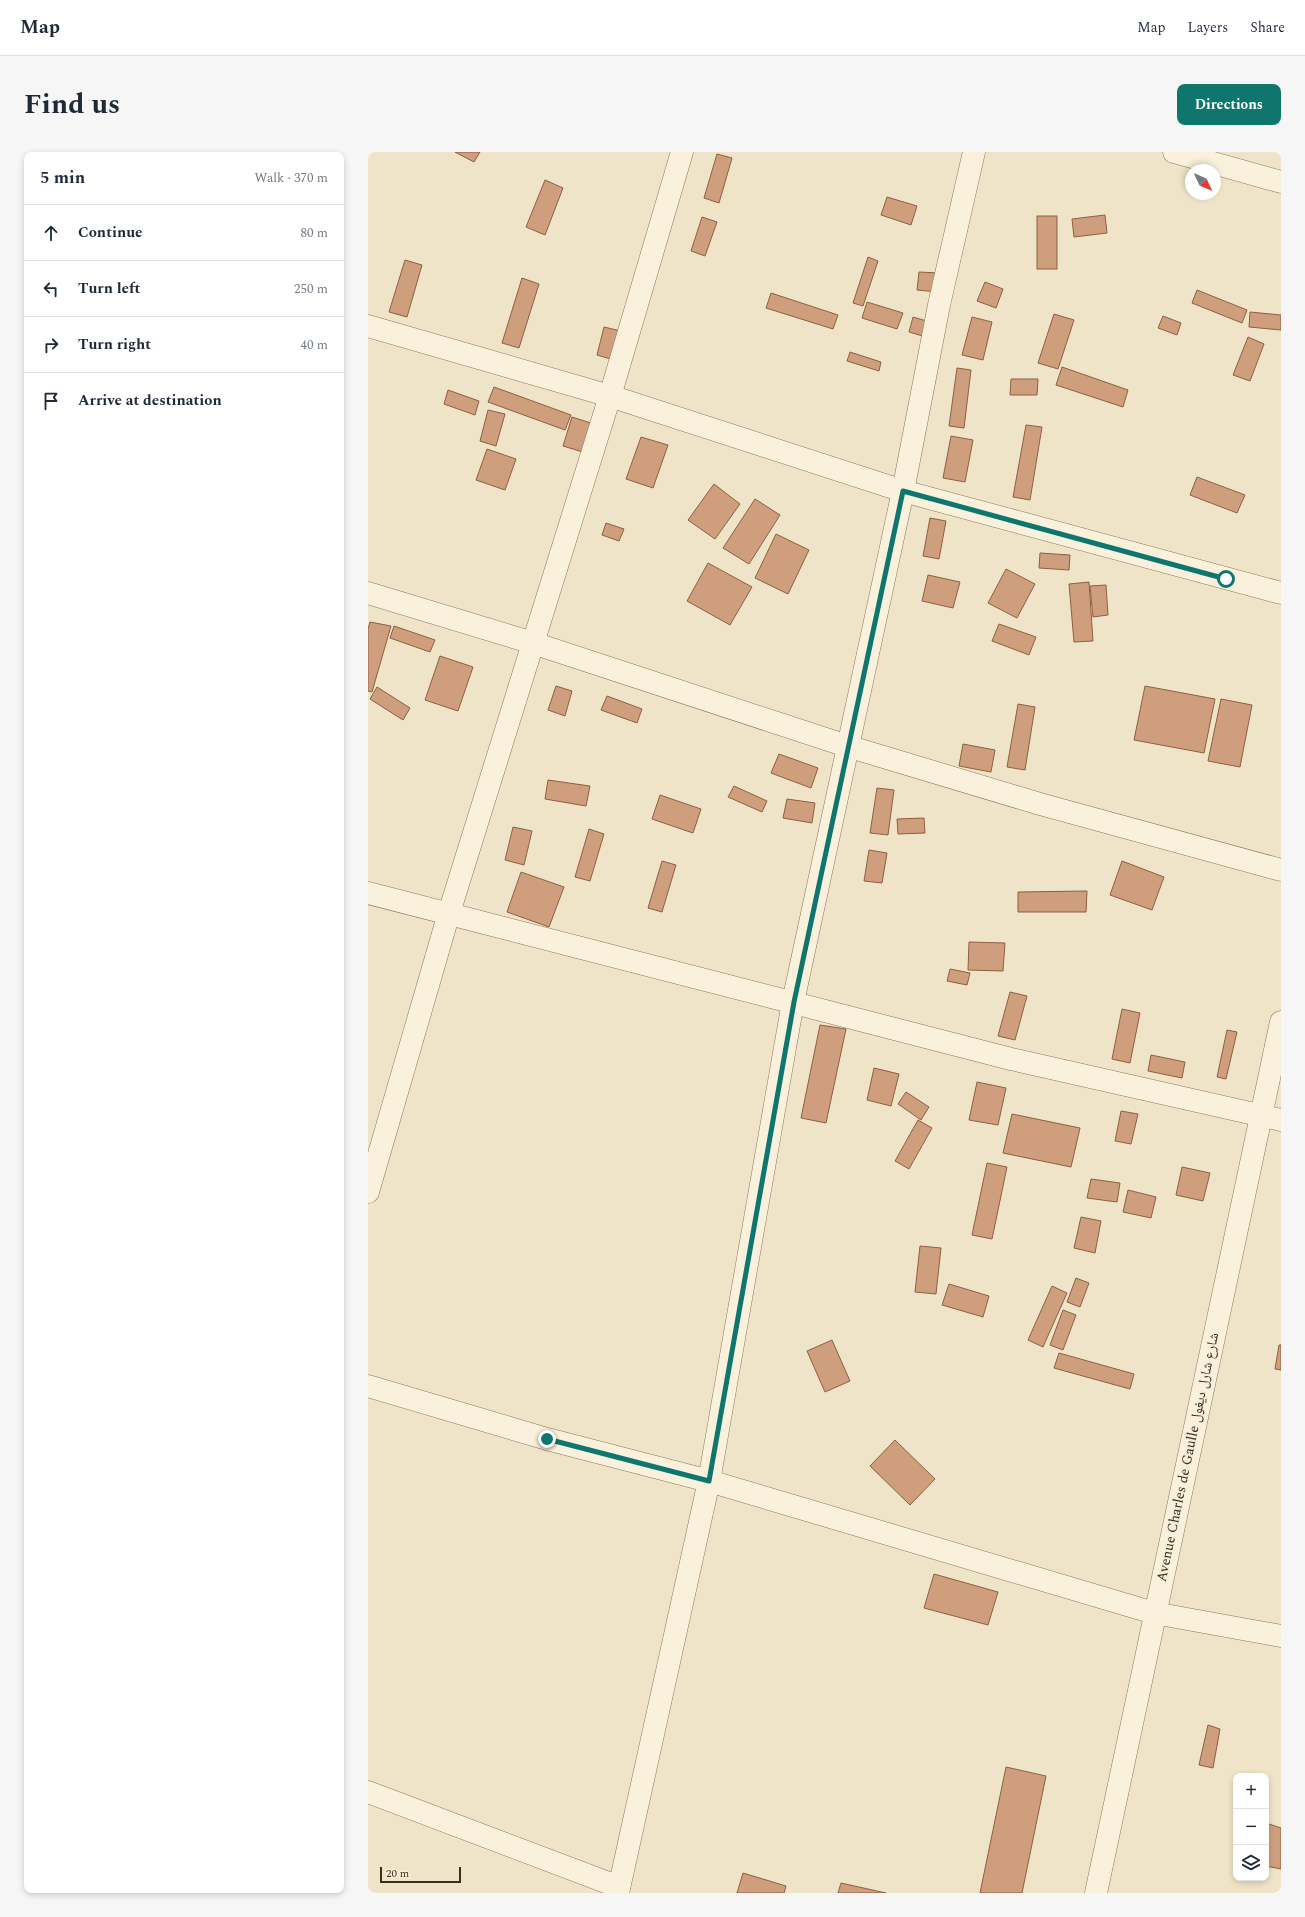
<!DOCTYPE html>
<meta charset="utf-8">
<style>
body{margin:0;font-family:Spectral,"Noto Naskh Arabic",serif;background:#f6f6f7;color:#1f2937}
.controls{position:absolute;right:12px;bottom:12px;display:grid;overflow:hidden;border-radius:8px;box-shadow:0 2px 6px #0003}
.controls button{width:36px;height:36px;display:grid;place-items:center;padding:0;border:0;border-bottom:1px solid #e0e1e3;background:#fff;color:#1f2937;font:20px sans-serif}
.compass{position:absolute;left:817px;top:12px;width:36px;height:36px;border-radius:50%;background:#fff;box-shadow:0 2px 6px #0003;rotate:134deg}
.scale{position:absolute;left:12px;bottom:10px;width:81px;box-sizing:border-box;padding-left:4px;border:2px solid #3d2e20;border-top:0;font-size:11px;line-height:14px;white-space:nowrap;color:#3d2e20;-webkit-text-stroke:3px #f7eed8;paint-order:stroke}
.stop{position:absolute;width:12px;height:12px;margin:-9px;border:3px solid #0f766e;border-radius:50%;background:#fff}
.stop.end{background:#0f766e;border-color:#fff;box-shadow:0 1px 4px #0008}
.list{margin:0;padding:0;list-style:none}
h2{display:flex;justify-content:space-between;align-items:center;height:52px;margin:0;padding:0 16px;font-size:17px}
h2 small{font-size:13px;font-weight:400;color:#747a83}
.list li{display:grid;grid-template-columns:26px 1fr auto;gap:12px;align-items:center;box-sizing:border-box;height:56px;padding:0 16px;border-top:1px solid #e0e1e3}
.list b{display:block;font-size:15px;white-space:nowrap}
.list em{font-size:13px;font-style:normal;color:#747a83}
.icon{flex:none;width:22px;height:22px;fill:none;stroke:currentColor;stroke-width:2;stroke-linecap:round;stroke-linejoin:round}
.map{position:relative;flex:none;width:913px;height:1741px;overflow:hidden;border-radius:8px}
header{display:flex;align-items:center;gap:24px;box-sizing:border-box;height:56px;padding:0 20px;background:#fff;border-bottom:1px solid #e0e1e3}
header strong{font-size:19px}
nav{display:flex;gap:22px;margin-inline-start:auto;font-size:14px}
.intro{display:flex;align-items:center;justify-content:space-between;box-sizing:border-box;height:96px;padding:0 24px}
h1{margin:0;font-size:28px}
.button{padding:10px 18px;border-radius:8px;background:#0f766e;color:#fff;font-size:14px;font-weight:700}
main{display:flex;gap:24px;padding:0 24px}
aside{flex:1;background:#fff;border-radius:8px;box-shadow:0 2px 6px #0003}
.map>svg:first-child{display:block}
</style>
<header>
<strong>Map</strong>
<nav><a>Map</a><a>Layers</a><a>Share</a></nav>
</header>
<div class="intro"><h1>Find us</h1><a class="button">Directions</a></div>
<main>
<aside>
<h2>5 min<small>Walk · 370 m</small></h2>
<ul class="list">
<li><svg class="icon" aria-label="ahead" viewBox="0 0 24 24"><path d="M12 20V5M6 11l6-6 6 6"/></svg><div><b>Continue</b></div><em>80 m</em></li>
<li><svg class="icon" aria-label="left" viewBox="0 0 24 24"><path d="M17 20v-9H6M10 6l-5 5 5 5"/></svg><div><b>Turn left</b></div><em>250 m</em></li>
<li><svg class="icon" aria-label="right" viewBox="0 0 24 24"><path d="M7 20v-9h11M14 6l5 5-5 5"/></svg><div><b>Turn right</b></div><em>40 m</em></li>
<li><svg class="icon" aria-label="arrive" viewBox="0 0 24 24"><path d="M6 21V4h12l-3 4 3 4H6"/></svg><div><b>Arrive at destination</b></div></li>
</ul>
</aside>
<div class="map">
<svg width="913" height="1741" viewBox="0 0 913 1741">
<rect width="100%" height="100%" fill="#f0e4c8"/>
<g fill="#cf9f7d" stroke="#8d5f41">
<polygon points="87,0 112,0 106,10"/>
<polygon points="349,2 364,6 351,51 336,46"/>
<polygon points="177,28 195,36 177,83 158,75"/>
<polygon points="519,45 549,54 543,73 513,63"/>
<polygon points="737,63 739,81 706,85 704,67"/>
<rect x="669" y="64" width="20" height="53"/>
<polygon points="334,65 349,70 337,104 323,99"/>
<polygon points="500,105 510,109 495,154 485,151"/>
<polygon points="37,108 54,113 39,165 21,160"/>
<polygon points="551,120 571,121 570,140 549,138"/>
<polygon points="154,126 171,132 151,196 134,191"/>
<polygon points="617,130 635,137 628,156 609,149"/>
<polygon points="829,138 879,158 874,171 824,151"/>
<polygon points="403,141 470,163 465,177 398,156"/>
<polygon points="499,150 535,161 529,177 494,166"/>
<polygon points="882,160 913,163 913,178 881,175"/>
<polygon points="686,162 706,168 690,217 670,211"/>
<polygon points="795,164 813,171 809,183 790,176"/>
<polygon points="545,165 562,170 558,185 541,180"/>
<polygon points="604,165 624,170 615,208 594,203"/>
<polygon points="236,175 253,179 246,208 229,203"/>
<polygon points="880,185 896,192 882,229 865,223"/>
<polygon points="482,200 513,210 511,219 479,209"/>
<polygon points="694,215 760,238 755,255 688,233"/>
<polygon points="589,216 603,218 596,276 581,274"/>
<polygon points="643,227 670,227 669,243 642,243"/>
<polygon points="126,235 203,263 197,278 120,250"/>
<polygon points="80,238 111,249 107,263 76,252"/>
<polygon points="120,258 137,262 128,294 112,289"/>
<polygon points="204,265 226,272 218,301 195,294"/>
<polygon points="658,273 674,275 662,348 645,345"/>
<polygon points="583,284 605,288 597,330 575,326"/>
<polygon points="273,285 300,293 285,336 258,327"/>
<polygon points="119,297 148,307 137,338 108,328"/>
<polygon points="829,325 877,343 869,361 822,343"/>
<polygon points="346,332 372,352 347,387 320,368"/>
<polygon points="387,347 412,363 381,412 355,396"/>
<polygon points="562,366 578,369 571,407 555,404"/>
<polygon points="238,371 256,377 251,389 234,383"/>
<polygon points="408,382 441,398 420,442 387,426"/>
<polygon points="672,401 702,403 701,418 671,416"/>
<polygon points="340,411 384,435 362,473 319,449"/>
<polygon points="638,417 667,432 649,466 620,451"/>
<polygon points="560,423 592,430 585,456 554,449"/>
<polygon points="721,430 725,489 706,490 701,432"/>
<polygon points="738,433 740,463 725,465 722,434"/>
<polygon points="2,470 23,474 4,540 0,539 0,477"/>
<polygon points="631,472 668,485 661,503 624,489"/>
<polygon points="26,474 67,488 62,500 22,486"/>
<polygon points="72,504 105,515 90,559 57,548"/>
<polygon points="188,534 204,539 197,564 180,558"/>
<polygon points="777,534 847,547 836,601 766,588"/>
<polygon points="9,535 42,556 35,568 2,547"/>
<polygon points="239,544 274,557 269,571 233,558"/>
<polygon points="853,547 884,553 872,615 840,609"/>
<polygon points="650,552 667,555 657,618 639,615"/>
<polygon points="595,592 627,598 623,620 591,614"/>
<polygon points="411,602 450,616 443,636 403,621"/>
<polygon points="180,628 222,634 218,654 177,647"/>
<polygon points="366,634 399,649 394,660 360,645"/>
<polygon points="509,636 526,638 520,683 502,681"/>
<polygon points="292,643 333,657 325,681 284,667"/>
<polygon points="419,647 447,651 444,671 415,666"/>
<polygon points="556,666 557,681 530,682 529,667"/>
<polygon points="145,675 164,679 156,713 137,708"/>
<polygon points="221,677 236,682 222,729 207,725"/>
<polygon points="501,698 519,701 514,731 496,729"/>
<polygon points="294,709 308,713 294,760 280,756"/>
<polygon points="754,709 796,725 784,758 742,743"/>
<polygon points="153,720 196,735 181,775 139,760"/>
<polygon points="719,739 718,760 650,760 650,740"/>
<polygon points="601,790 637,791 635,819 600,818"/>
<polygon points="582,817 602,821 599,833 579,829"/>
<polygon points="642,840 659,844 647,888 630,884"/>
<polygon points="754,857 772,861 762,911 744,907"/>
<polygon points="452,873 478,877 458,971 433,966"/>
<polygon points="859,878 869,880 858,927 849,925"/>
<polygon points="783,903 817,910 814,926 780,919"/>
<polygon points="506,916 531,922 523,954 499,948"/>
<polygon points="609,930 638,936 630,973 601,968"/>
<polygon points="538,940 561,955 553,968 530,952"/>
<polygon points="753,959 770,962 763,992 747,989"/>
<polygon points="644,962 712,976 703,1015 635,1001"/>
<polygon points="550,968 564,976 541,1017 527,1009"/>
<polygon points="619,1011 639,1015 624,1087 604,1083"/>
<polygon points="814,1015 842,1021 835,1049 808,1043"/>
<polygon points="723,1027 752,1031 749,1050 719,1046"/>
<polygon points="760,1038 788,1045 783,1066 755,1060"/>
<polygon points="713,1065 733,1069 727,1101 706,1096"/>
<polygon points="552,1094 573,1096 568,1142 547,1140"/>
<polygon points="708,1126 721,1131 712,1155 699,1150"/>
<polygon points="581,1132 621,1144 615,1165 574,1153"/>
<polygon points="684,1134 699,1141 675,1195 660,1188"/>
<polygon points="695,1158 708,1163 695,1198 682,1193"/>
<polygon points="464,1188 482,1229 457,1240 439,1199"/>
<polygon points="911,1193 913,1193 913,1218 907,1217"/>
<polygon points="691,1201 766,1222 762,1237 686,1216"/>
<polygon points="527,1288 567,1327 542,1353 502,1314"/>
<polygon points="566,1422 630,1440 620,1473 556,1456"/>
<polygon points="840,1573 852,1577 845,1616 831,1613"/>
<polygon points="638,1615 678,1624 654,1741 612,1741"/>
<polygon points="898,1671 913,1676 913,1717 898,1714"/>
<polygon points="375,1721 418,1734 416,1741 369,1741"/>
<polygon points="473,1731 518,1741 470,1741"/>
</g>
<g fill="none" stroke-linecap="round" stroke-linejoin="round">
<g stroke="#8d765c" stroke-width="23">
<g id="street">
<polyline points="806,0 913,30"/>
<polyline points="0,174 242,244 535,339 913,441"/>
<polyline points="0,441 165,491 479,594 672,652 913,718"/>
<polyline points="0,741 643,907 913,968"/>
<polyline points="0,1040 81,761 242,244 314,0"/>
<polyline points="0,1234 179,1287 341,1329 786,1461 913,1484"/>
<polyline points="0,1640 251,1735"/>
<polyline points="250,1741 341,1329 425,850 535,339 571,153 606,0"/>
<polyline points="728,1741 913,870"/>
</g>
</g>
<use href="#street" stroke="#faf1dc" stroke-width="22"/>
</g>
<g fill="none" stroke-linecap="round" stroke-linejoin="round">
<polyline stroke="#0f766e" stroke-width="5" points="179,1287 341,1329 426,850 535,339 858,427"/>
</g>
<g text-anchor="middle" stroke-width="3" stroke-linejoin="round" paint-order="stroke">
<g font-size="14" fill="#3d2e20" stroke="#f7eed8">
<text transform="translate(819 1305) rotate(-78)" y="5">Avenue Charles de Gaulle شارع شارل ديغول</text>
</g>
</g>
</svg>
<div class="controls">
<button>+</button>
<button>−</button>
<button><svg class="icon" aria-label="layers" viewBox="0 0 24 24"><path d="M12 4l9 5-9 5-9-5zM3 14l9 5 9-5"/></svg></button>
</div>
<svg class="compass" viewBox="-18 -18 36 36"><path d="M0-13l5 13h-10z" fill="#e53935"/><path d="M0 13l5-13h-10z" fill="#747a83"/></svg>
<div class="scale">20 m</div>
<div class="stop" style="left:858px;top:427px"></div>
<div class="stop end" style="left:179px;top:1287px"></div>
</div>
</main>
